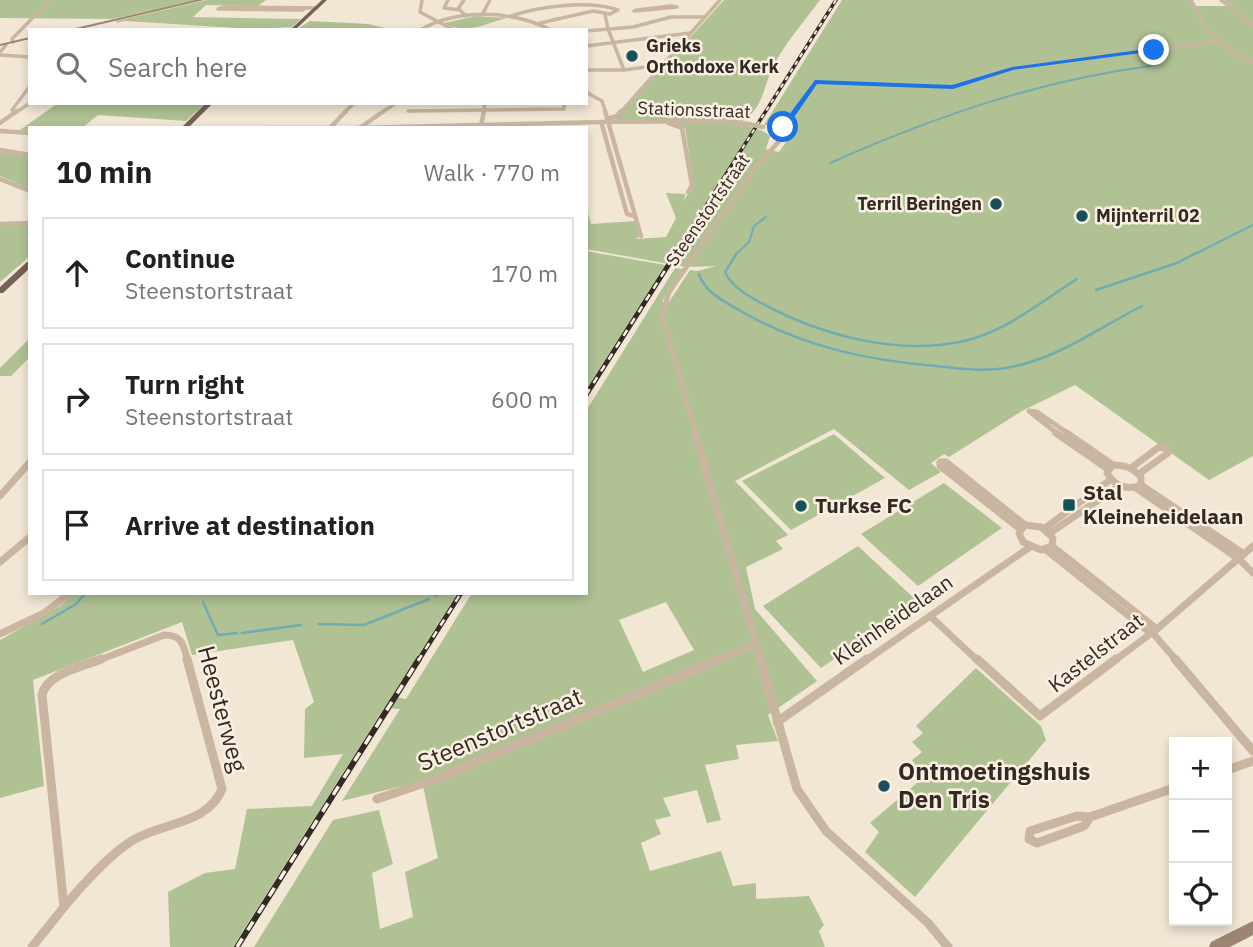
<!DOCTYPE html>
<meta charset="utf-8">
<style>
body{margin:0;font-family:"IBM Plex Sans",sans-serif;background:#f2f2f2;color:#202124}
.controls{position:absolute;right:21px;bottom:21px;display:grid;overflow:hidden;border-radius:0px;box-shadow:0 4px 10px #0003}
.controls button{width:63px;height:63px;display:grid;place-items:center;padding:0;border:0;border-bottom:2px solid #e0e0e0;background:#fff;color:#202124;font:35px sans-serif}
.stop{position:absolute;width:21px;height:21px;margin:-16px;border:5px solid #1a73e8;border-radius:50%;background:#fff}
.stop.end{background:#1a73e8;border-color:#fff;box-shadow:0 2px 7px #0008}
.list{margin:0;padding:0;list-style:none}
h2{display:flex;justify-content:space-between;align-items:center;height:91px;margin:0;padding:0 28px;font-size:30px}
h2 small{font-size:23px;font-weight:400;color:#757577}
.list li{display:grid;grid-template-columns:46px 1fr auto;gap:21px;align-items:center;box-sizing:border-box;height:112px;margin:0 14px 14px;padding:0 14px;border:2px solid #e0e0e0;border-radius:0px}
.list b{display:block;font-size:26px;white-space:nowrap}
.list p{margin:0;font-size:23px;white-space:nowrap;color:#757577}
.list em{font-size:23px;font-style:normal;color:#757577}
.icon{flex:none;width:38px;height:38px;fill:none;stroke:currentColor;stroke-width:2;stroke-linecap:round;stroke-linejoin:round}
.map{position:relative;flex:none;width:1253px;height:947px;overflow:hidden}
.search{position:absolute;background:#fff;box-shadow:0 4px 10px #0003;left:28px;top:28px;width:560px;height:77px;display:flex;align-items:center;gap:18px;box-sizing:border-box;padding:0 24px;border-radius:0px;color:#757577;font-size:26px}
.panel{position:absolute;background:#fff;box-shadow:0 4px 10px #0003;left:28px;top:126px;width:560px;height:469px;border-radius:0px}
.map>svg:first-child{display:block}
</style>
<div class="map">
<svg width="1253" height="947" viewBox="0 0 1253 947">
<rect width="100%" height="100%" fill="#f2e6d5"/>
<g fill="#b0c294" fill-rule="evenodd">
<polygon points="0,0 198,0 112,19 0,18"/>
<polygon points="207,0 266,0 258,6 206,5 193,17 301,19 292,27 255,29 124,21 117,23 116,21"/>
<path d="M724 0H820C804 22 783 45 772 69 763 89 763 107 743 121H614Z"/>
<path d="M842 0H1190L1193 6H1232L1224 0H1253V456L1209 480 1075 385 1022 411 949 457 944 454 931 463 941 472 909 490 834 429 735 481 788 535 776 541 783 549 746 567 755 609 817 681 768 715 778 741 736 745 739 759 705 765 721 820 707 823 697 790 663 798 671 816 655 820 661 834 641 843 650 871 721 851 733 886 756 883V899L809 896 824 925 819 931 825 947H254L333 820 379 810 393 864 372 873 380 929 413 917 405 872 438 858 422 781 342 801 400 709 384 708 233 947H170L168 892 205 873 235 869 247 809 312 806 343 754 304 758 305 709 314 702 293 640 192 655 182 622 33 680 44 786 0 798V640L60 606 75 593H458L392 696 406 699 472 593H586V411L675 268 682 269 662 302H669L690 270 697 271 716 266 686 267 586 249V205L591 224 635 221 639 236 636 239 666 237 676 218 666 193 686 194 683 201 694 186 685 128 671 122C697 122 750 119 770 136L766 149 779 152 794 131 792 121 794 114 789 113 779 126 764 125ZM666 602 694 650 643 672 619 620Z"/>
<path d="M476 16 507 18C484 24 466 35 444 23Z"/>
<polygon points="310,21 368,24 394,30 296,30"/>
<polygon points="58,103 206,103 186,121 98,115 82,128 30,128 30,131 20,130"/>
<polygon points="0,152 30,157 30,189 0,176"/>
<polygon points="0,225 30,225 30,256 0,282"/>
<polygon points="586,251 665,265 586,390"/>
<polygon points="30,338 30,357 11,376 0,376 0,368"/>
<polygon points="834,434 885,478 791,530 742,481"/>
<polygon points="944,483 1002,528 918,586 861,534"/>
<polygon points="858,546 918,602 821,668 763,606"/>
<polygon points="976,668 1041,726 1046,740 915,897 865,852 879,832 870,823 924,777 912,760 922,752 912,742 923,733 916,726"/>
</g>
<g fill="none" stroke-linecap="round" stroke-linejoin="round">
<g stroke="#72abb1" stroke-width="2">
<path d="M830 163C934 117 1037 81 1150 66"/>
<polyline points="735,255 749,242 754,226 766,217"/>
<polyline points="1193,255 1253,225"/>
</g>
<g stroke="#72abb1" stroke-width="2.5">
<path d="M737 253 725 272C732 287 747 295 761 303 820 335 897 356 964 341 1005 332 1042 301 1077 279"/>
<path d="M699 274C705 292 722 300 737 309 800 346 865 360 936 366 961 369 987 372 1011 367 1059 358 1100 327 1142 306"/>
<polyline points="1096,290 1177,263 1196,253"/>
<polyline points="435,596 441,593"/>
<polyline points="203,602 218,635 237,633"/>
<polyline points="42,624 76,604 86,593"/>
<polyline points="319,624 364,625 429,599"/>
<polyline points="242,633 301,625"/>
</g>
<g stroke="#cab6a0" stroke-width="3.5">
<polyline points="422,0 420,12 454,30"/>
<polyline points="448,0 444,8 460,10 466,16"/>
<polyline points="1191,0 1207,31 1242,59 1253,62"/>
<polyline points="1221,0 1253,24"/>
<polygon points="671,6 677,7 634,11 637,10"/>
<polyline points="300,8 303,10 218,9 224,7 317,8"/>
<polyline points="458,9 464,0"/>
<polyline points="605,14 608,29 624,70"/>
<polyline points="482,15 490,0"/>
<path d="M511 16C541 6 588 0 618 10L610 14 593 11 540 23"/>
<path d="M420 30C458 8 512 10 551 30"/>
<polyline points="586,31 633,27 671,17 704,17"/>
<polyline points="13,42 12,39 50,0"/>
<polyline points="586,46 690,33"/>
<polyline points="0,52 6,45"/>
<polyline points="0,55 30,57"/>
<polyline points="586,70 624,70 661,65"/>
<polyline points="586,92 602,101 606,113"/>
<polyline points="408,111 564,109 564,103"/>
<polyline points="16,112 12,110 30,86"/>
<polyline points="15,113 30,103"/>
<polyline points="344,113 354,103"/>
<polyline points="381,113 396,103"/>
<polyline points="483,113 485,103"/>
<polyline points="620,113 720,0"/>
<polyline points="794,113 815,82 952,87 1012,68 1219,41"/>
</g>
<g stroke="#cab6a0" stroke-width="4.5">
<polyline points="605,111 641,236"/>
<polyline points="607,119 617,116 621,111"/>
<polyline points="0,123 17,111"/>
<polyline points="668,123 682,128 692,185 688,192"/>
<polyline points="602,125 627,214 635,216"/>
<polyline points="481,126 484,111"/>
<polyline points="331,127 346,111"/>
<polyline points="361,127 384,111"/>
<polyline points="268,128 332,128"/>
<polyline points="358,128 602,122 718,121 748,124"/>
<polyline points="0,131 30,133"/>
<polyline points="777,131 785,126 795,111"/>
<polyline points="0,150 30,155"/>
<polyline points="0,179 30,191"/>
<polyline points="0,224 30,223"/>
<polyline points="695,255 754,170 780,140 781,136 777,131"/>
</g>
<g stroke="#cab6a0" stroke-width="5">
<polyline points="696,434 662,316 669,292 696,253"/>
<polyline points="1058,434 1029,411 1037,412 1069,434"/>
</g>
<g stroke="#cab6a0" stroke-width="7">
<polyline points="695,433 761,661"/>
<polyline points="1056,433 1108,469"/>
<polyline points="1067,433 1113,465"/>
<path d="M1113 465C1125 465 1133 468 1141 477V485C1127 491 1115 486 1107 473Z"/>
<polyline points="1131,468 1159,447 1165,448 1168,453 1139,474"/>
<polyline points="1141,485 1244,554"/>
<polyline points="1136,488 1239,559 1253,573"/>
<polyline points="0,496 30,462"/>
<polygon points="1025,525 1041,527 1053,538 1052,546 1041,550 1023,542 1019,533"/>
<polyline points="1045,528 1110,480"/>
<polyline points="1020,529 940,466 940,462 946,462 1025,525"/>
<polyline points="1050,533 1119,486"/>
<polyline points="1052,546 1157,629"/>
<polyline points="1046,550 1149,632"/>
<polyline points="0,562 30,537"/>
<polyline points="930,616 978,661"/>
<polyline points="1151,631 1177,661"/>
<polyline points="0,634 44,613 70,593"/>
<path d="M97 661 164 635C183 635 183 645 188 661"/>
<polyline points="716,661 754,645"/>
<polyline points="865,661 1030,547"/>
<polyline points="1114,661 1157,629 1253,546"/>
</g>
<g stroke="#cab6a0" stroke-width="9">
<polyline points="760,659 797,789 826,831 928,923 948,947"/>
<polyline points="977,659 1040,716 1116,659"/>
<polyline points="1175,659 1253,751"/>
<polyline points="777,722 867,659"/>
<polyline points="1227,770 1253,761"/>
<polyline points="377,799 439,778 720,659"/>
<polygon points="1077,816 1090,817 1084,826 1037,843 1029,839 1030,831"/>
<polyline points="1090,817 1174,788"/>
<path d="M64 907 42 695C47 673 82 667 101 659"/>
<path d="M64 907C83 884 105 859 130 842 160 822 207 826 222 789L187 659"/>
<polyline points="32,947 64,907"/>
</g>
<g fill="#9e8472" fill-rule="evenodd">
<polygon points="196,0 204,0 76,30 67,30"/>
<polygon points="30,37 30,39 0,46 0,44"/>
<polygon points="1253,921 1253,935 1230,947 1209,947 1211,942"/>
</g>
<g fill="#776154" fill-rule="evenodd">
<polygon points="322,0 327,0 295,30 290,30"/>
<polygon points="206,103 213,103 188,128 181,128"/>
<polygon points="27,262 30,262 30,268 3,293 0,293 0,287"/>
</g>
<g stroke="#342a24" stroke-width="3.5">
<polyline id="rail-far2" points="675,255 836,0"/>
</g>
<g stroke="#342a24" stroke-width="5">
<g id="rail-far1">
<polyline points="586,395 676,253"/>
<polyline points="418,661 461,593"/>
</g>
</g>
<g stroke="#342a24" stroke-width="6">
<polyline id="rail" points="237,947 419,659"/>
</g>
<use href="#rail-far2" stroke="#faf0e1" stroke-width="2" stroke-dasharray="4.5" stroke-linecap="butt"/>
<use href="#rail-far1" stroke="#faf0e1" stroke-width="2.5" stroke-dasharray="7" stroke-linecap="butt"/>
<use href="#rail" stroke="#faf0e1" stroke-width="3.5" stroke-dasharray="10" stroke-linecap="butt"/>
<polyline stroke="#cab6a0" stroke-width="4.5" points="748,124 763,127"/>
</g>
<polygon fill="#1a73e8" points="1154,48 1156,51 1013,70 953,89 817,84 786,129 780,127 815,80 952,85 1012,67"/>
<g fill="#175058" stroke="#faf0e1" stroke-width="2.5">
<circle cx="632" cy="56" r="7"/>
<circle cx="996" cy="204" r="7"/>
<circle cx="1082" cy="216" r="7"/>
<rect x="1062" y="498" width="14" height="14" rx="3.5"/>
<circle cx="801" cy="506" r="7"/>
<circle cx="884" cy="786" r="7"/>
</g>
<g text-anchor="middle" stroke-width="5" stroke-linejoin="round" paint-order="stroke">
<g font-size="18" font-weight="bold" fill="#342a24" stroke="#faf0e1" text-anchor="start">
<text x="646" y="52">Grieks<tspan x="646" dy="21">Orthodoxe Kerk</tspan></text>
<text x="982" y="210" text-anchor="end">Terril Beringen</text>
<text x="1096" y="222">Mijnterril 02</text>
</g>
<g font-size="18" fill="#342a24" stroke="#faf0e1">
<text transform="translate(694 110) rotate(2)" y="6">Stationsstraat</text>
<text transform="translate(708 210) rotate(-55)" y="6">Steenstortstraat</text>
</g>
<g font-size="21" font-weight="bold" fill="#342a24" stroke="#faf0e1" text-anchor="start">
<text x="1083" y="500">Stal<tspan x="1083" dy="24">Kleineheidelaan</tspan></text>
<text x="815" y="513">Turkse FC</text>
</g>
<g font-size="21" fill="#342a24" stroke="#faf0e1">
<text transform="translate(893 620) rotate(-35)" y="7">Kleinheidelaan</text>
<text transform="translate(1096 653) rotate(-38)" y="7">Kastelstraat</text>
</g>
<g font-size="24" fill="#342a24" stroke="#faf0e1">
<text transform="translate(222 709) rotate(75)" y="8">Heesterweg</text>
<text transform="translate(500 730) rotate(-23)" y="8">Steenstortstraat</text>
</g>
<g font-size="24" font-weight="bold" fill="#342a24" stroke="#faf0e1" text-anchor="start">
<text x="898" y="780">Ontmoetingshuis<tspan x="898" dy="28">Den Tris</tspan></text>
</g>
</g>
</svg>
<div class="controls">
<button>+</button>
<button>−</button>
<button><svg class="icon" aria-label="locate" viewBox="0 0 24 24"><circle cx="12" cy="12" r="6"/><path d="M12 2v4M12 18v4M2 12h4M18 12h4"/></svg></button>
</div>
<div class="stop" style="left:783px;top:127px"></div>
<div class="stop end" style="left:1154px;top:50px"></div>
<div class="search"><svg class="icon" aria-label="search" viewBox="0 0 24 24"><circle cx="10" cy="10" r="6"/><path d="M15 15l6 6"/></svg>Search here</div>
<section class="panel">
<h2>10 min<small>Walk · 770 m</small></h2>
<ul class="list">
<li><svg class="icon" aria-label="ahead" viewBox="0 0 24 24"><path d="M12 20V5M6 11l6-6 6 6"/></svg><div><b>Continue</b><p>Steenstortstraat</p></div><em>170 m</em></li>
<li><svg class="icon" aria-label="right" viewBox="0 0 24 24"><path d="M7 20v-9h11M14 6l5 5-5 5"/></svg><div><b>Turn right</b><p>Steenstortstraat</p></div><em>600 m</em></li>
<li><svg class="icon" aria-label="arrive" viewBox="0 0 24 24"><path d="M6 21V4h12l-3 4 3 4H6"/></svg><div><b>Arrive at destination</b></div></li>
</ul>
</section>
</div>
